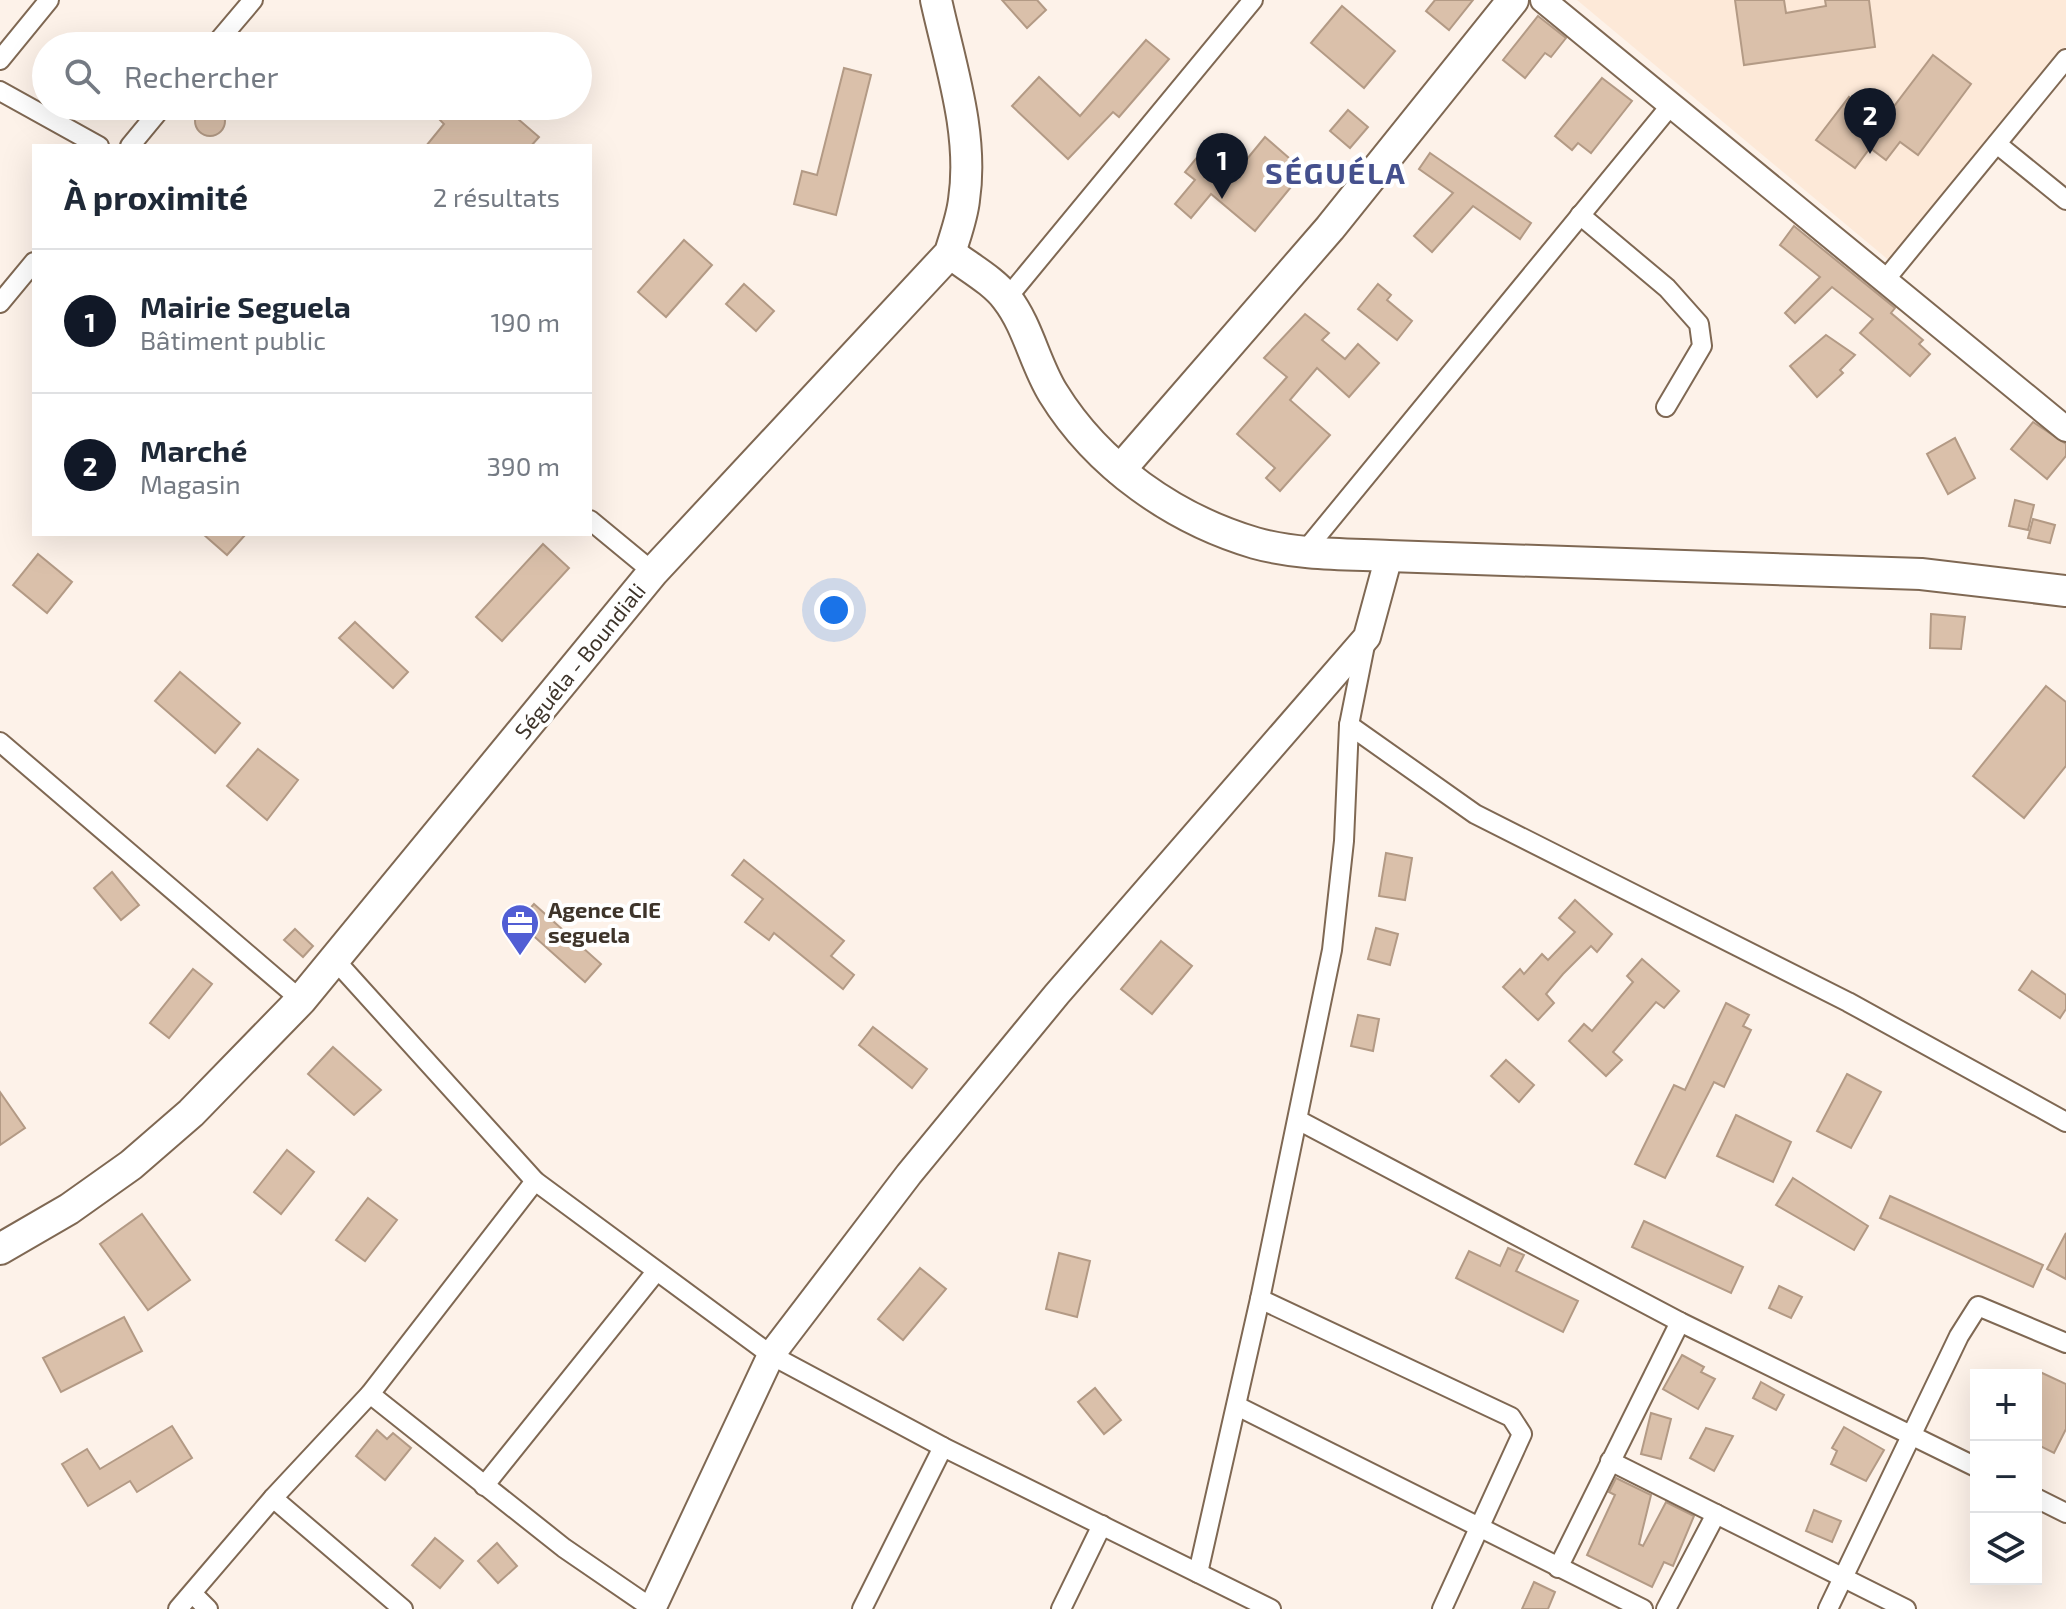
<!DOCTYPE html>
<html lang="fr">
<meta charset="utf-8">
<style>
body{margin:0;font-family:"Exo 2",sans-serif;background:#f2f2f3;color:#1f2937}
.controls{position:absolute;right:24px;bottom:24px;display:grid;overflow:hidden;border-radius:0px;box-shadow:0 8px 32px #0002}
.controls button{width:72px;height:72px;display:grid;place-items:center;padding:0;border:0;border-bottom:2px solid #e0e1e3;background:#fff;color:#1f2937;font:40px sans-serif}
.you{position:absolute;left:834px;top:610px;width:28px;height:28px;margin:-20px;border:6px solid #fff;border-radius:50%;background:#1a73e8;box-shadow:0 0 0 12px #1a73e833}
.badge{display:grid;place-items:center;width:52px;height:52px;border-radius:50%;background:#111827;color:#fff;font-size:26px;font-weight:700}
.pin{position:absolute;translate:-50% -66px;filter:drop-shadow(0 2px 4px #0008)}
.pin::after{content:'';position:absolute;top:42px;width:28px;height:24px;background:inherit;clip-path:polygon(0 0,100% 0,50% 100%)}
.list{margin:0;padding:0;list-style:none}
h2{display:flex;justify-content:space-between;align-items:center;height:104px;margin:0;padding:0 32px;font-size:34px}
h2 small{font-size:26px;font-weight:400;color:#747a83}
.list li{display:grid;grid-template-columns:52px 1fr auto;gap:24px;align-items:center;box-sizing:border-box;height:144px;padding:0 32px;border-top:2px solid #e0e1e3}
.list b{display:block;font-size:30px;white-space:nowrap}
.list p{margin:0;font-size:26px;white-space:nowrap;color:#747a83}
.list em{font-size:26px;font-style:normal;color:#747a83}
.icon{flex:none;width:44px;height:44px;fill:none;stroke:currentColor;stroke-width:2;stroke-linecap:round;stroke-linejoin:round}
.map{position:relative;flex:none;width:2066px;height:1609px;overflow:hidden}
.search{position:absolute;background:#fff;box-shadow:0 8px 32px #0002;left:32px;top:32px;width:560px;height:88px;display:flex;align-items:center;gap:20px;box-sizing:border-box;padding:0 28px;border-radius:44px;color:#747a83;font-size:30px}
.panel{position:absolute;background:#fff;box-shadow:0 8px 32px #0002;left:32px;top:144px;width:560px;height:392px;border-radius:0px}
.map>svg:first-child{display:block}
</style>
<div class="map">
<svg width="2066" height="1609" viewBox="0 0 2066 1609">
<rect width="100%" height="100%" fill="#fdf2e9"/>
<polygon fill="#fde9d8" points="1577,0 2066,0 2066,46 1891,262"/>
<g fill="#dac0aa" stroke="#b39a85" stroke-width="2">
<polygon points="1002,0 1037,0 1046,10 1027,28"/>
<polygon points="1435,0 1473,0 1449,30 1426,11"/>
<polygon points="1735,0 1784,0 1786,13 1826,6 1825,0 1869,0 1875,47 1744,65"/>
<polygon points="1342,6 1395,51 1364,88 1311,43"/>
<polygon points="1538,16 1566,38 1551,57 1545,53 1525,78 1503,60"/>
<polygon points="1146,40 1169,59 1119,117 1113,112 1068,159 1012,106 1039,77 1080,116"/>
<polygon points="1933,55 1971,84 1918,155 1900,142 1886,160 1870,148 1855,168 1816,140 1849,97 1882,122"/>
<polygon points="844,68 871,75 836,215 794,204 802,171 817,175"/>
<polygon points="1602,78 1632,101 1591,153 1578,143 1572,150 1555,136"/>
<polygon points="444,106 503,106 539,137 531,146 426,146 444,124 436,116"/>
<circle cx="210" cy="121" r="15"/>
<polygon points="1348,110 1368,127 1350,148 1330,131"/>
<polygon points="1265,137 1304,171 1255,231 1211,194 1191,218 1175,204 1195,180 1185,172 1208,144 1238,170"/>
<polygon points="1430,153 1531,223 1520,239 1473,206 1432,252 1414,236 1453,193 1419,169"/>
<polygon points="1794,226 1895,308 1891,313 1923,340 1919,344 1930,354 1910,376 1860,333 1873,319 1832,287 1795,323 1785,313 1820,277 1780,245"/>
<polygon points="684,240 712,265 666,317 638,292"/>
<polygon points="744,284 774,311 756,331 726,304"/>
<polygon points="1378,284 1391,295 1387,300 1412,321 1397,340 1358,309"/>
<polygon points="1305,314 1329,333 1322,340 1345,359 1358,344 1379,363 1349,397 1317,368 1290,400 1330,435 1280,491 1266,478 1275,468 1237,434 1287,377 1264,358"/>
<polygon points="1826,335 1855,355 1840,370 1843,373 1817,397 1790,366"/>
<polygon points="2033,422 2066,444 2066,456 2047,479 2011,449"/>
<polygon points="1955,438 1975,478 1948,494 1927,454"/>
<polygon points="2015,500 2034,505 2028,530 2009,526"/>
<polygon points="2033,519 2055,525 2050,543 2028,538"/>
<polygon points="203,534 246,534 227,555"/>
<polygon points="543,544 569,568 502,641 476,617"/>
<polygon points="38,554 72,582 47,613 13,585"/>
<polygon points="1931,614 1965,617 1961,649 1930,648"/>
<polygon points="355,622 408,672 393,688 339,638"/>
<polygon points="180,672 240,723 215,753 155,701"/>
<polygon points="2046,686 2066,702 2066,766 2024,818 1973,776"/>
<polygon points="258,749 298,780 267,820 227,786"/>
<polygon points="1386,853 1412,858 1405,900 1379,896"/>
<polygon points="744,860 844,941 831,956 854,975 843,989 774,933 769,940 745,922 763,899 732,875"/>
<polygon points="112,872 139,905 121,920 94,888"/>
<polygon points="1575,900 1612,934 1597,952 1591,946 1563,974 1546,994 1554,1003 1538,1020 1503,987 1520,969 1524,974 1542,954 1548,960 1575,932 1559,918"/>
<polygon points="534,904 601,964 585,982 518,922"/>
<polygon points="1376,928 1398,934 1390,965 1368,959"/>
<polygon points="295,929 313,946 303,957 284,940"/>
<polygon points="1161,941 1192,966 1152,1014 1121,989"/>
<polygon points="1642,959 1679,991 1664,1008 1656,1002 1613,1052 1622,1060 1606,1076 1569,1041 1584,1024 1592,1031 1633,982 1627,976"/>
<polygon points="193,969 212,984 169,1038 150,1023"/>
<polygon points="2032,971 2066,995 2066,1009 2060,1018 2019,990"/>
<polygon points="1726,1003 1749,1015 1743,1026 1751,1030 1724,1087 1714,1082 1665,1178 1635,1164 1674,1085 1685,1090"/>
<polygon points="1358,1015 1379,1019 1373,1051 1351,1046"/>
<polygon points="873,1027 927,1069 912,1088 859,1045"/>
<polygon points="333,1047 381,1090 354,1115 308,1074"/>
<polygon points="1506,1060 1534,1085 1519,1102 1491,1076"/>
<polygon points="1847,1074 1881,1092 1851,1148 1817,1131"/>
<polygon points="0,1092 25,1128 0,1145"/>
<polygon points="1736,1115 1791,1142 1773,1182 1717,1156"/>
<polygon points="287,1150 314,1172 281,1214 254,1192"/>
<polygon points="1793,1178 1868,1226 1854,1250 1776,1205"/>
<polygon points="1890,1196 2043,1265 2033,1287 1880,1218"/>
<polygon points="368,1198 397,1220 365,1261 336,1240"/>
<polygon points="142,1214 190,1280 148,1310 100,1244"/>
<polygon points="1644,1221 1743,1267 1731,1293 1632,1247"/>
<polygon points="2066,1233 2066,1279 2047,1269"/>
<polygon points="1508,1248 1524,1255 1516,1271 1578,1301 1563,1332 1456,1278 1469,1251 1500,1266"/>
<polygon points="1059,1253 1090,1261 1077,1317 1046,1309"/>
<polygon points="920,1268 946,1289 903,1340 878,1319"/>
<polygon points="1779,1286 1802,1297 1791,1318 1769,1308"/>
<polygon points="124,1317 142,1351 61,1392 43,1358"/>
<polygon points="1682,1355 1704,1367 1701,1372 1715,1379 1698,1409 1663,1389"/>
<polygon points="2040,1372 2066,1384 2066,1429 2054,1453 2036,1444 2036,1381"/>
<polygon points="1761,1382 1784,1395 1776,1410 1753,1398"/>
<polygon points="1095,1388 1121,1420 1104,1434 1078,1402"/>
<polygon points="1651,1413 1671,1419 1661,1459 1641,1454"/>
<polygon points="172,1426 192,1458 137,1492 130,1481 88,1506 62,1464 87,1449 100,1469"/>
<polygon points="1844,1427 1884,1450 1866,1481 1831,1464 1837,1451 1832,1448"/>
<polygon points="1706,1428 1733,1436 1714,1471 1690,1458"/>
<polygon points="377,1430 387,1439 393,1433 411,1448 385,1480 356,1456"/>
<polygon points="1616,1478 1651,1495 1639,1544 1643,1546 1666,1502 1694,1516 1673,1566 1664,1562 1652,1587 1587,1555 1615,1495 1609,1492"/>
<polygon points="1814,1510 1841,1521 1832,1542 1806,1531"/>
<polygon points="435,1538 463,1561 440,1588 412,1565"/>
<polygon points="497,1543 517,1566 498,1583 478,1561"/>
<polygon points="1534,1582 1555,1592 1548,1609 1522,1609"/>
</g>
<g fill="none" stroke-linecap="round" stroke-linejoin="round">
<g stroke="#7f6853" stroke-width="22">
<g id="minor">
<polyline points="214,46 253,0"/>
<polyline points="0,60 49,0"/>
<polyline points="0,91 99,146"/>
<polyline points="1997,144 2066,200"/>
<polyline points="130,146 163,106"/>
<polyline points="1580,215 1667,288 1699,324 1702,346 1666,407"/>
<polyline points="1885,280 2066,59"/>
<polyline points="1007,298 1253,0"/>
<polyline points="0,303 34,262"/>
<polyline points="590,520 653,572"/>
<polyline points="1304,552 1671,105"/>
<polyline points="1349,725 1475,814 1848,1002 2066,1122"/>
<polyline points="0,742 301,1000"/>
<polyline points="335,960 535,1181 771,1355 943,1447 1271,1609"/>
<polyline points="1298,1120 1680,1322 1976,1467"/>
<polyline points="1260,1299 1511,1417 1522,1434 1442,1609"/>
<polyline points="370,1394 564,1548 653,1609"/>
<polyline points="1237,1406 1643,1609"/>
<polyline points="1610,1461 1906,1609"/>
<polyline points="484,1486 655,1273"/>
<polyline points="273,1498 403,1609"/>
<polyline points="2036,1498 2066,1513"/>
<polyline points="1558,1568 1680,1322"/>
<polyline points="1198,1573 1260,1299 1332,950 1344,841 1349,725 1366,640"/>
<polyline points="193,1594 208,1609"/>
<polyline points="178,1609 273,1498 370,1394 535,1181"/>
<polyline points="862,1609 943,1447"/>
<polyline points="1061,1609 1102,1525"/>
<polyline points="1666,1609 1716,1514"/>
<polyline points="1828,1609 1959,1336 1978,1306 2066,1343"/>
</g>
</g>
<g stroke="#7f6853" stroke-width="28">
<polyline id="tertiary" points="1543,0 2066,429"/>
</g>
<g stroke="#7f6853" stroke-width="30">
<polyline id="secondary" points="652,1609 771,1355 909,1174 1057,994 1367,637 1389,556"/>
</g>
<g stroke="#7f6853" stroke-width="34">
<g id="primary">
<path d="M950 253C968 267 994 281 1007 299 1028 326 1035 364 1053 393 1098 466 1174 519 1255 543 1298 555 1345 554 1389 556L1921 574 2066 591"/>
<polyline points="1120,470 1330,228 1513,0"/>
<path d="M0 1249 69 1209 131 1165 191 1113 301 1000 653 572 950 253C955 236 962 218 964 200 974 134 950 64 936 0"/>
</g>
</g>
<use href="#minor" stroke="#fff" stroke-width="18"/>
<use href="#tertiary" stroke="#fff" stroke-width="24"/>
<use href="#secondary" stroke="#fff" stroke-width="26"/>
<use href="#primary" stroke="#fff" stroke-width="30"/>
</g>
<defs>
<g id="office-pin" transform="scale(2)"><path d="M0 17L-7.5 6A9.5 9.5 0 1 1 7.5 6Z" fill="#515ed4" stroke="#fff"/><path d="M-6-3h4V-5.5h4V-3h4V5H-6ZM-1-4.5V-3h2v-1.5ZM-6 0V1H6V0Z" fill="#fff"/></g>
</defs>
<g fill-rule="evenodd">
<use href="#office-pin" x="520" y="923"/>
</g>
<g text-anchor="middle" stroke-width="8" stroke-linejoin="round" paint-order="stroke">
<g font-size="22" fill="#3e342a" stroke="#fff">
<text transform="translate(580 661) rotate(-51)" y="8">Séguéla - Boundiali</text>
</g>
<g font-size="22" font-weight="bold" fill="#3e342a" stroke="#fff" text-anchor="start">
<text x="548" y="918">Agence CIE<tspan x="548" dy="25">seguela</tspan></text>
</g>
<g font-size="30" font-weight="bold" letter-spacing="2" fill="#45508d" stroke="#fff">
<text x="1336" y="184">SÉGUÉLA</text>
</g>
</g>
</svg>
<div class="controls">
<button>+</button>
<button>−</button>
<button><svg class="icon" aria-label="layers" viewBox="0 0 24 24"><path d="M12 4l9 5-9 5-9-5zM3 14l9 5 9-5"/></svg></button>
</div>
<div class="you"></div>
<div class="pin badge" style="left:1222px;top:199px">1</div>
<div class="pin badge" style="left:1870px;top:154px">2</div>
<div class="search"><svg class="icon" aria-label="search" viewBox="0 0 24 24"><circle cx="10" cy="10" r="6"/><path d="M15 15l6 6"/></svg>Rechercher</div>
<section class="panel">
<h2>À proximité<small>2 résultats</small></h2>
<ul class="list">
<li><span class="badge">1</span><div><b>Mairie Seguela</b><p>Bâtiment public</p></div><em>190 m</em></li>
<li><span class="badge">2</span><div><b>Marché</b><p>Magasin</p></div><em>390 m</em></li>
</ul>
</section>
</div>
